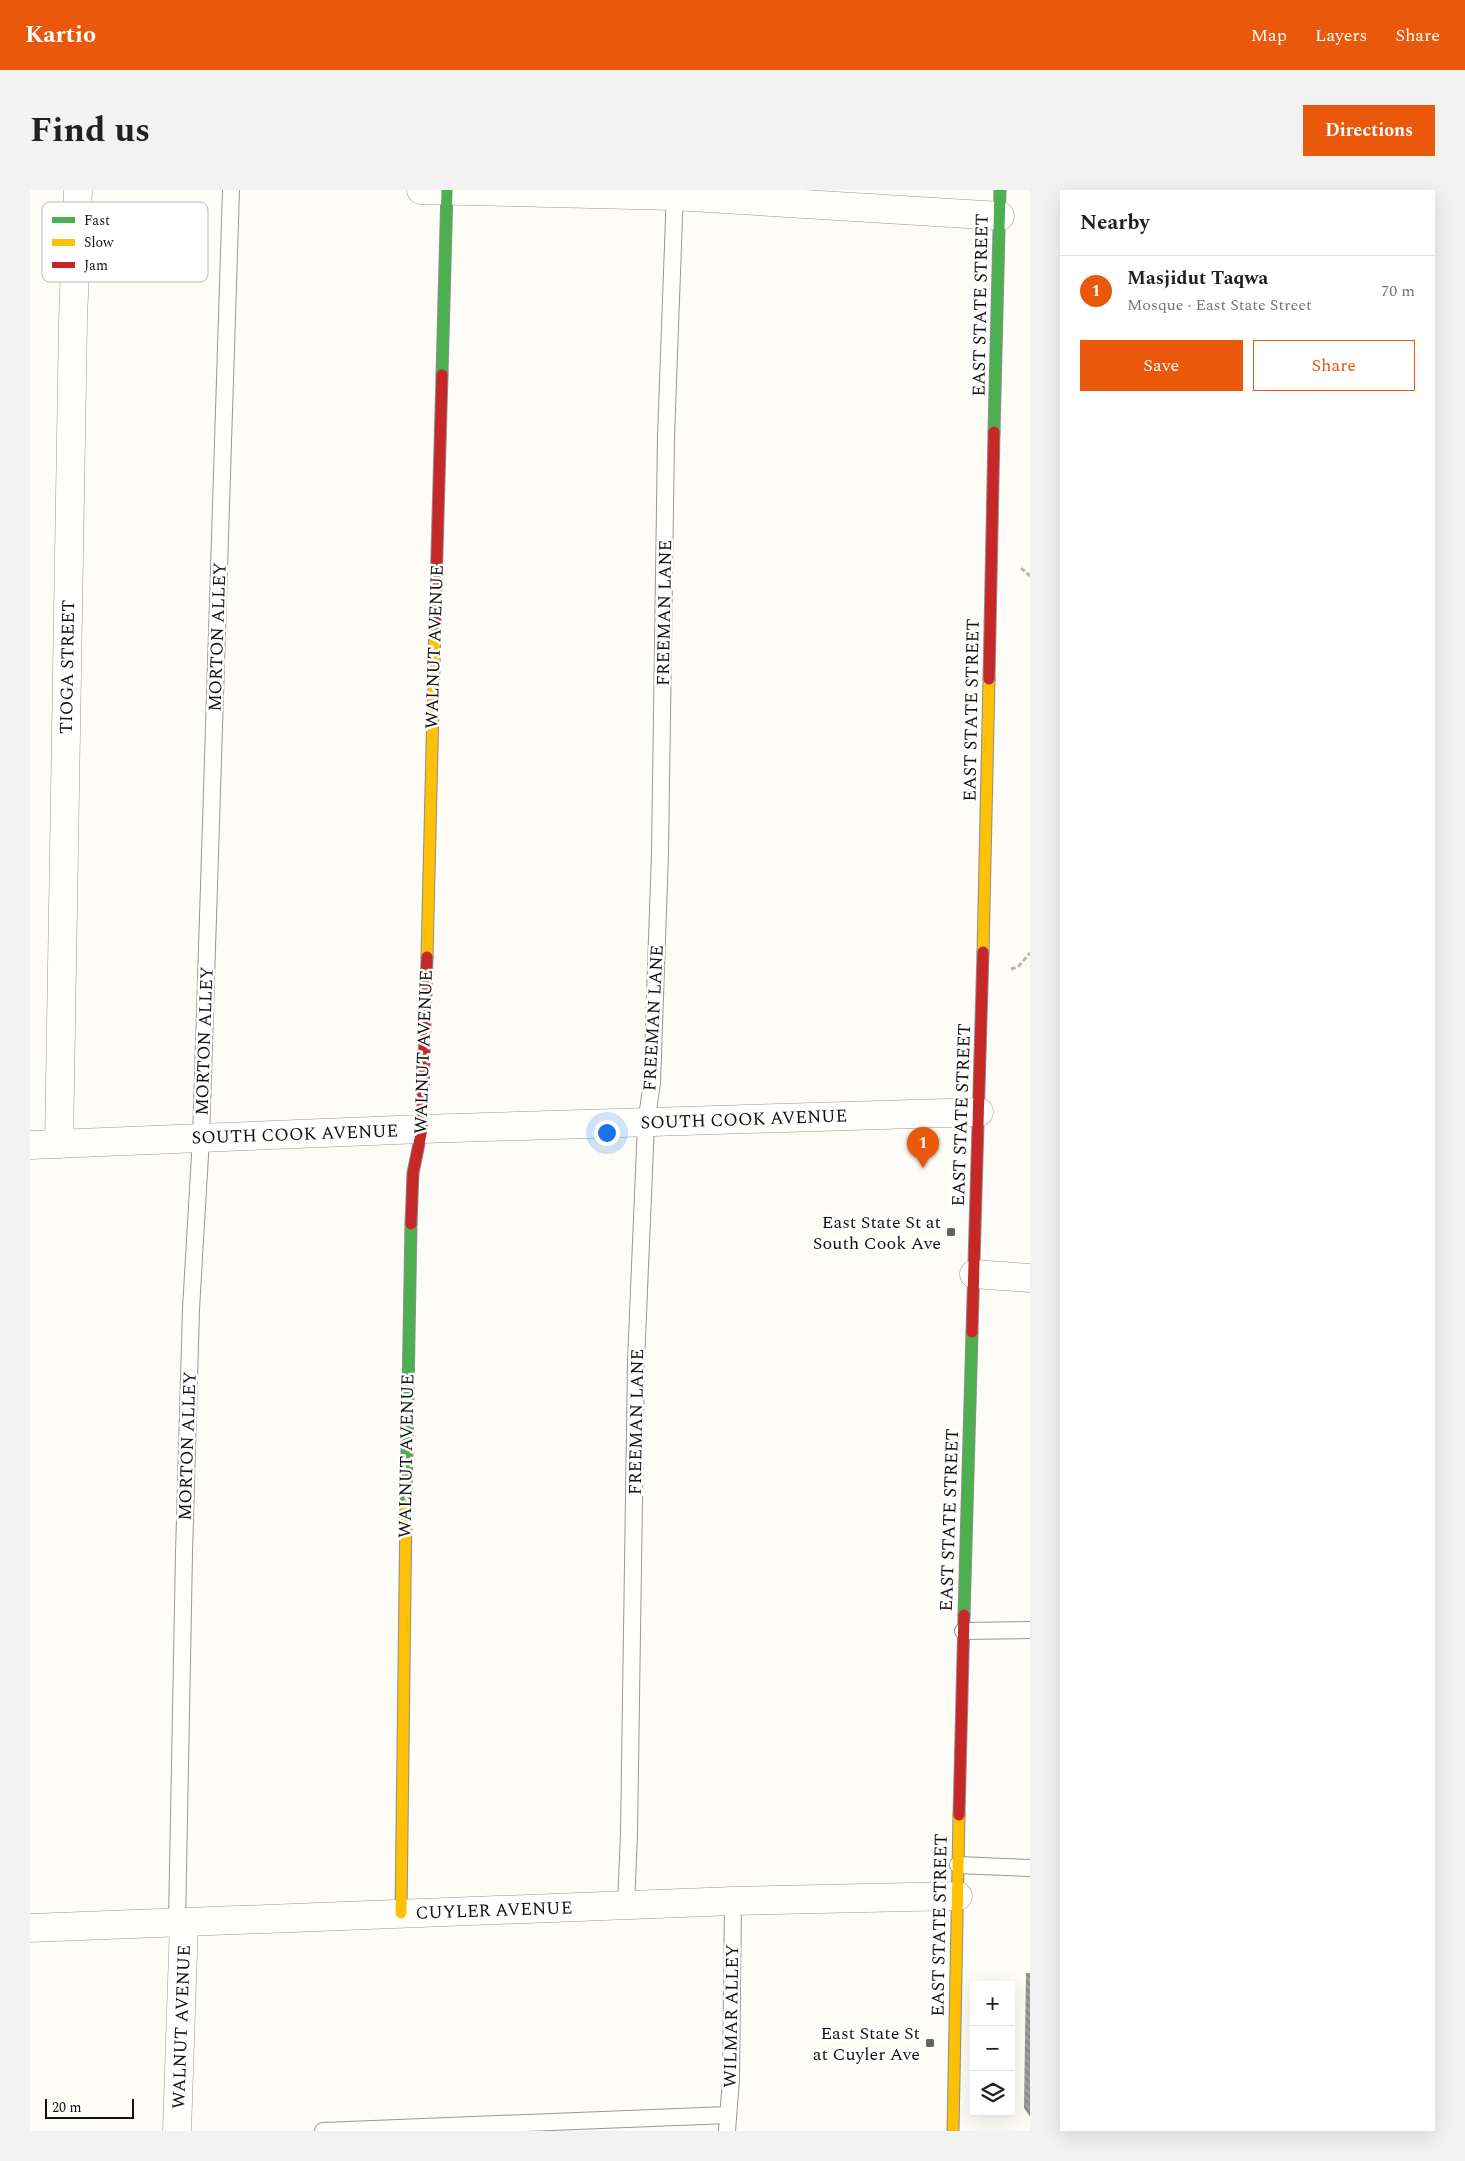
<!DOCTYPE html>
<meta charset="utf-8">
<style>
body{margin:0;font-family:Spectral,serif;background:#f2f2f2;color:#202124}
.controls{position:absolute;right:15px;bottom:15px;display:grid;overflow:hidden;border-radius:0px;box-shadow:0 5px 20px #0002}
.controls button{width:45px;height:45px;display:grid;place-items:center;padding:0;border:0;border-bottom:1px solid #e0e0e0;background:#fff;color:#202124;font:25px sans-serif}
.scale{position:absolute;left:15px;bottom:12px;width:89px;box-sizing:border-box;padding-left:5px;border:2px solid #111;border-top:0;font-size:14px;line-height:18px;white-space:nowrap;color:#111;-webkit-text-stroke:4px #fff;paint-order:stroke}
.you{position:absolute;left:576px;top:942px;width:18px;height:18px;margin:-12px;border:4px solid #fff;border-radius:50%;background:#1a73e8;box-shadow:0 0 0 8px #1a73e833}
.badge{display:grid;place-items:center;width:32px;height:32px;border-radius:50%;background:#ea580c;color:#fff;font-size:16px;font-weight:700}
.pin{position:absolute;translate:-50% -41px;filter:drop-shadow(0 1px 2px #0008)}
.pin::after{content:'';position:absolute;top:26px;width:18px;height:15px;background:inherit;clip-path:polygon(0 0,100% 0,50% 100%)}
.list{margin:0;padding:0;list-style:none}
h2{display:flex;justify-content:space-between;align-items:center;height:65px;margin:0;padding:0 20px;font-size:21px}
h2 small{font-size:16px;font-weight:400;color:#757577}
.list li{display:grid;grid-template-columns:32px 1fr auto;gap:15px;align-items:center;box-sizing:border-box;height:70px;padding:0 20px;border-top:1px solid #e0e0e0}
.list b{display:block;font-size:19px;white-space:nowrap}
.list p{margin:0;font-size:16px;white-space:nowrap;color:#757577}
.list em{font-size:16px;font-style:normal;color:#757577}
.actions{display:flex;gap:10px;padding:15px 20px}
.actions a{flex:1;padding:11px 0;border:1px solid #ea580c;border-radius:0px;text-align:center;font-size:18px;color:#ea580c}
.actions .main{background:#ea580c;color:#fff}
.icon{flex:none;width:28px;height:28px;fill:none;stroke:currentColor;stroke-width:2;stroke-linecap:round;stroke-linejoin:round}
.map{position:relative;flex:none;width:1000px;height:1941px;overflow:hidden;border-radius:0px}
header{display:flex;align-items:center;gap:30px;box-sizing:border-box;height:70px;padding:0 25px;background:#ea580c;color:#fff}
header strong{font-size:24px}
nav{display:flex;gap:28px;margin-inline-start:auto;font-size:18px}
.intro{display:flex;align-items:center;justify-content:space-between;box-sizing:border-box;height:120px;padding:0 30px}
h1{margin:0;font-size:35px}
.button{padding:12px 22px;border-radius:0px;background:#ea580c;color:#fff;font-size:18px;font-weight:700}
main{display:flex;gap:30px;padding:0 30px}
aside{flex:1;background:#fff;border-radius:0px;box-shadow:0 5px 20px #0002}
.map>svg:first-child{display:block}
</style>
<header>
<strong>Kartio</strong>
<nav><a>Map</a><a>Layers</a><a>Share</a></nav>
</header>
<div class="intro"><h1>Find us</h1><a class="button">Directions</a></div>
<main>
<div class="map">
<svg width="1000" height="1941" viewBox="0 0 1000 1941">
<defs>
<pattern id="building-back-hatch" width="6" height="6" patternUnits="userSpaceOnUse" patternTransform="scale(1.25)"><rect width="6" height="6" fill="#a19f9c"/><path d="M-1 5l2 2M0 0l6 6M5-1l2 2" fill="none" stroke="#82807e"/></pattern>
</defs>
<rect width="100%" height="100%" fill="#fdfcf7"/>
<polygon fill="url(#building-back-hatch)" points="996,1783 1000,1783 1000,1927 994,1918"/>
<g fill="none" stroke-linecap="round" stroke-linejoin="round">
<g stroke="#979795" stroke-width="18">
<g id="lane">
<polyline points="933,1441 1000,1440"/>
<polyline points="928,1675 1000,1678"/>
<polyline points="596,1715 599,1644 606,1172 616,933 622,893 630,663 636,247 645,0"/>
<polyline points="147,1733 154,1363 161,1119 171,948 201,0"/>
<polyline points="293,1941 698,1925"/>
<polyline points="697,1941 701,1889 703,1711"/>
</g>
</g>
<g stroke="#979795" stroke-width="29">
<g id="street">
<polyline points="391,0 644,6 970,26"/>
<polyline points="29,954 43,130 48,0"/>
<polyline points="0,955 392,939 949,922"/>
<polyline points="944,1084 1000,1088"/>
<polyline points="0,1738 703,1711 928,1706"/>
<polyline points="147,1941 154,1732"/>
</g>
</g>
<g stroke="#8e8d8b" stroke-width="13">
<g id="fast">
<polyline points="412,185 417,0"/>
<polyline points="964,242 970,0"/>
<polyline points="376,1315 381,1034"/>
<polyline points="934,1425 942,1142"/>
</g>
</g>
<g stroke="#8e8d8b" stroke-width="13">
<g id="slow">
<polyline points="953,762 959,489"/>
<polyline points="397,767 405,434"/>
<polyline points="371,1723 376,1315"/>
<polyline points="923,1941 929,1625"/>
</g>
</g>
<g stroke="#8e8d8b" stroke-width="13">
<g id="jam">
<polyline points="405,434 412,185"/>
<polyline points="959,489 964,242"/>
<polyline points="381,1034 383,983 392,939 397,767"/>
<polyline points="942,1142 953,762"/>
<polyline points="929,1625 934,1425"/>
</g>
</g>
<g stroke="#b9b9b8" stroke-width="3" stroke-dasharray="5 2.5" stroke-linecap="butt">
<polyline points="991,378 1000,386"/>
<polyline points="981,779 988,777 1000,763"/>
</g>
<use href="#lane" stroke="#fffffe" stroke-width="16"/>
<use href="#street" stroke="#fffffe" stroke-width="28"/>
<use href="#fast" stroke="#4caf50" stroke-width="11"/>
<use href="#slow" stroke="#ffc107" stroke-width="11"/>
<use href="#jam" stroke="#c62828" stroke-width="11"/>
</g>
<g fill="#646362" stroke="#fff" stroke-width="2">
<rect x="916" y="1037" width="10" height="10" rx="2.5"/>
<rect x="895" y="1848" width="10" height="10" rx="2.5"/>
</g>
<g text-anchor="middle" stroke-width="5" stroke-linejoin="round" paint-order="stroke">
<g font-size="18" fill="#111" stroke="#fff">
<text transform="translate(950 115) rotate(-89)" y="6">EAST STATE STREET</text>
<text transform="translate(634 423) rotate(-89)" y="6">FREEMAN LANE</text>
<text transform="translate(187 447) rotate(-88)" y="6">MORTON ALLEY</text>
<text transform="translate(404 457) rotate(-88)" y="6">WALNUT AVENUE</text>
<text transform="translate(37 477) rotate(-89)" y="6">TIOGA STREET</text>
<text transform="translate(941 520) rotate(-89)" y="6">EAST STATE STREET</text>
<text transform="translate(623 828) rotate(-87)" y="6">FREEMAN LANE</text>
<text transform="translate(174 851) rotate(-88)" y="6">MORTON ALLEY</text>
<text transform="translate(393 862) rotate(-88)" y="6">WALNUT AVENUE</text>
<text transform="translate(931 925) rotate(-88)" y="6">EAST STATE STREET</text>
<text transform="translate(714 929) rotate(-2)" y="6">SOUTH COOK AVENUE</text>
<text transform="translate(265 944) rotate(-2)" y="6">SOUTH COOK AVENUE</text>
<text transform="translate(606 1232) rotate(-89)" y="6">FREEMAN LANE</text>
<text transform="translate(157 1256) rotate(-88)" y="6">MORTON ALLEY</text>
<text transform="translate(376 1266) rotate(-89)" y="6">WALNUT AVENUE</text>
<text transform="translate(919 1330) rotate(-88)" y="6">EAST STATE STREET</text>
<text transform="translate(464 1720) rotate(-2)" y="6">CUYLER AVENUE</text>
<text transform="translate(909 1735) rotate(-89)" y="6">EAST STATE STREET</text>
<text transform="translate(701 1826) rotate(-89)" y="6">WILMAR ALLEY</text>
<text transform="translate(151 1837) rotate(-88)" y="6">WALNUT AVENUE</text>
</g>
<g font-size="18" fill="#111" stroke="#fff" text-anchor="end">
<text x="911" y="1038">East State St at<tspan x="911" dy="21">South Cook Ave</tspan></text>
<text x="890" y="1849">East State St<tspan x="890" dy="21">at Cuyler Ave</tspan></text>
</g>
</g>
<rect x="12" y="12" width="166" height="80" rx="8" fill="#fff" stroke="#b8b8b8" stroke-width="1"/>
<rect x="22" y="27" width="23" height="6" fill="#4caf50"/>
<rect x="22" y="49" width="23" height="7" fill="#ffc107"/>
<rect x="22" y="72" width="23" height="6" fill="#c62828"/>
<g font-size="14" fill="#111">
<text x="54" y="35">Fast</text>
<text x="54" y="57">Slow</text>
<text x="54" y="80">Jam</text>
</g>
</svg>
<div class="controls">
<button>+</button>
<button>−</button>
<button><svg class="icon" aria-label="layers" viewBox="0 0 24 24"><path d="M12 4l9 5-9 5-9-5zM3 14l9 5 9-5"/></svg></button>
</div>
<div class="scale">20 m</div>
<div class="you"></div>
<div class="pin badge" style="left:893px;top:978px">1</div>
</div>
<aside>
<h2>Nearby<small></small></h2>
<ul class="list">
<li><span class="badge">1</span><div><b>Masjidut Taqwa</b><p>Mosque · East State Street</p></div><em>70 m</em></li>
</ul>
<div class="actions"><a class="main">Save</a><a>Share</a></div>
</aside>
</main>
